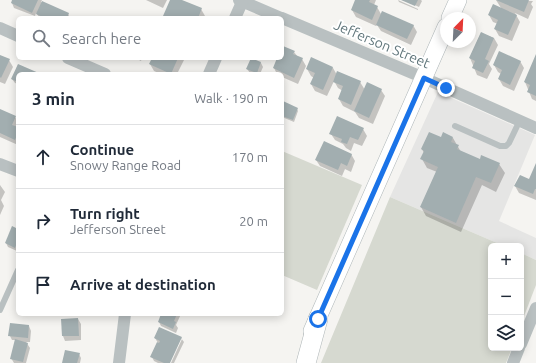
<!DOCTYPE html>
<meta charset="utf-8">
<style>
body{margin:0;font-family:Ubuntu,sans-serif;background:#f6f6f7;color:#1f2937}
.controls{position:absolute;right:12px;bottom:12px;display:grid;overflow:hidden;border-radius:6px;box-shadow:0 2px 10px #0003}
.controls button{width:36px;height:36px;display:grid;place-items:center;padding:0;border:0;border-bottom:1px solid #e0e1e3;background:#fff;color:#1f2937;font:20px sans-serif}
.compass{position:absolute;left:440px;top:12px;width:36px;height:36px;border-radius:50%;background:#fff;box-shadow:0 2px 10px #0003;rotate:24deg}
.stop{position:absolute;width:12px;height:12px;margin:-9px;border:3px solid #1a73e8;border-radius:50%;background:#fff}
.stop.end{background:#1a73e8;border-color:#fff;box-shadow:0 1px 4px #0008}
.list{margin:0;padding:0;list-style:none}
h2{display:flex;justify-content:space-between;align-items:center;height:52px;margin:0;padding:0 16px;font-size:17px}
h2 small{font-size:13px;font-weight:400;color:#747a83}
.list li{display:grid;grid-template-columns:26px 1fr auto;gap:12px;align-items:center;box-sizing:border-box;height:64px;padding:0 16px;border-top:1px solid #e0e1e3}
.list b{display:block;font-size:15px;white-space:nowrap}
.list p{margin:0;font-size:13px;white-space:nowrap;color:#747a83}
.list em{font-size:13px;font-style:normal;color:#747a83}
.icon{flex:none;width:22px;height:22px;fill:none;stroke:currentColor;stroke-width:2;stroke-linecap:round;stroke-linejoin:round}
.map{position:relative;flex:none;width:536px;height:363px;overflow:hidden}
.search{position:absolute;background:#fff;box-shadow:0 2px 10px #0003;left:16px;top:16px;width:268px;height:44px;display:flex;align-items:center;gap:10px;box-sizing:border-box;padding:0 14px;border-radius:6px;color:#747a83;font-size:15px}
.panel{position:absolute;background:#fff;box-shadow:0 2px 10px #0003;left:16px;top:72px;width:268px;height:244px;border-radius:6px}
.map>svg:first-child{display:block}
</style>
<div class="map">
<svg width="536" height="363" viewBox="0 0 536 363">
<rect width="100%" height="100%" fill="#f5f4f1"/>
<polygon fill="#e5e5e4" points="438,92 535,135 499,221 536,238 536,260 521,253 521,246 504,246 390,197"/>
<g fill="#d6d9d0">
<polygon points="282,151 362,185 317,290 282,275"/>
<polygon points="390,197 504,246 491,246 491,348 512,348 506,363 321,363"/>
<polygon points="521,253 536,260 536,285 521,324"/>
</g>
<g fill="#0003">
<polygon points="13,0 42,0 41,2 68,14 70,18 40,18 36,13 35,16 14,8 12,3"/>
<polygon points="146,0 167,0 163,8"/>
<polygon points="171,0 180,0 201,9 205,16 204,18 166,18 164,16"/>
<polygon points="356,0 376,0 374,5 377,7 381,14 413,25 417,32 411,45 381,31 377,25 376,26 356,17 352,10"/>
<polygon points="398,0 418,9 418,10 399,2"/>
<polygon points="404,0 421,0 422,1 419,7"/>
<polygon points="496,0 533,1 531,4 533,7 528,19 515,13 520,22 512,41 499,36 495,29 498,24 493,22 489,15 501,8"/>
<polygon points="481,33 494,38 498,45 489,64 492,69 487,79 477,75 470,58"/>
<polygon points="283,47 294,52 298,57 302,59 306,66 298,84 282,77 282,74 277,74 274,68 278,58 282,58"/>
<polygon points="0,56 9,60 13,67 5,84 0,82"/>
<polygon points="536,57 536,101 532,99 525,82"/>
<polygon points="135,58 142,58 141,61"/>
<polygon points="153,58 185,58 177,74 161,74 154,71 150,64"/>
<polygon points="252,59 261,63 263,67 260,74 250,73 247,69"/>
<polygon points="312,59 333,68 337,75 360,82 365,90 381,90 385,96 373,124 359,118 355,112 343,106 339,99 343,91 338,88 334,81 327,96 315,91 311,84 314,78 311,76 307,69"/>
<polygon points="520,61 524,68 514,91 503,86 499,79 501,74 498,72 494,65"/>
<polygon points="18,65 39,74 18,74 18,84 15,83 12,79"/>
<polygon points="284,103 297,109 298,111 294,122 282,117 282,106"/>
<polygon points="0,110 15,117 18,121 18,145 0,137"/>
<polygon points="363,129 367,136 362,146 354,143 351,151 346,148 343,144 335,140 331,134"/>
<polygon points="453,138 461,152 480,160 499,164 505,173 496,192 482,185 461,232 426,216 421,207 437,172 427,168 422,159 424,153 422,149 441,139"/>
<polygon points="351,154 355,161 351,172 345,169 342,176 320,166 316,160"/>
<polygon points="536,166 536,200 519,193 515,186 530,180"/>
<polygon points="0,185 5,192 1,200 4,206 0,215"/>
<polygon points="18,230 18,250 17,251 8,247 6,243"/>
<polygon points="162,314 181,314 176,325 178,328 176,333 161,326 159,322"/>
<polygon points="78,319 81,324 81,340 65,341 63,336 62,320"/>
<polygon points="29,326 31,331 30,342 26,342 30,348 26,363 14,363 11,358 16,340 12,340 10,336"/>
<polygon points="155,338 181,338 184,342 174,363 171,363 182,339 180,339 169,363 158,363 154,361 152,357 158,343"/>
<polygon points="79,354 81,358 80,363 63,363"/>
</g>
<g fill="#a2aeb0">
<polygon points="12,0 38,0 32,13 11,3"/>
<polygon points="170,0 182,0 202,8 198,18 169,18 163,16"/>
<polygon points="355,0 370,0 369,2 378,6 372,20 351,10"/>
<polygon points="401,0 418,0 415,6"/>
<polygon points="496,0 529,0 524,12"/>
<polygon points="42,1 69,13 67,18 45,18 36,14"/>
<polygon points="493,4 517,15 508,35 494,29 498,20 488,15"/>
<polygon points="382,11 414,25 407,39 376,25"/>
<polygon points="481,32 494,38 485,59 489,61 483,73 472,68 475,61 469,58"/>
<polygon points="283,46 295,51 293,54 303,58 294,78 273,68 277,58 282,58"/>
<polygon points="499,51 521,61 510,85 498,79 502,70 493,65"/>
<polygon points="536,54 536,96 527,92 530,85 524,82"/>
<polygon points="0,55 10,59 1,78 0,77"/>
<polygon points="311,57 333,67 323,90 310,84 315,73 306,69"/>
<polygon points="152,58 178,58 171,74 149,64"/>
<polygon points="251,58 261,62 257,73 246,69"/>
<polygon points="18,64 41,74 18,74 18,82 11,79"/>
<polygon points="337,71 361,81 351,105 338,99 343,86 333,82"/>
<polygon points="367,82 382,89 369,118 354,111"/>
<polygon points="283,101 298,108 293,120 282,116"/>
<polygon points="0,109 16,116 12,125 18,127 18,133 15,140 0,133"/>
<polygon points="337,116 364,128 358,140 350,137 347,144 341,142 342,139 329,134"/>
<polygon points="429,132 441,137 443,132 453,137 451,142 459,145 457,149 480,159 481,155 500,163 491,183 476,177 456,223 420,207 438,167 420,159 424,151 421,149"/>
<polygon points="324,141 352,154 347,166 341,163 338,170 315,160"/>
<polygon points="536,163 536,189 535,189 533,194 514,186 520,175 529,179"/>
<polygon points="12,226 18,229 18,240 15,248 5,243"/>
<polygon points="161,314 177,314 174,321 176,322 173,329 158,322"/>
<polygon points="78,318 79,336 62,336 61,319"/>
<polygon points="10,323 29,325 28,338 8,336"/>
<polygon points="159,327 182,337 170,363 164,363 150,357 157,342 159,343 160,341 154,338"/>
<polygon points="15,339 28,343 23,362 10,359"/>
<polygon points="65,350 80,353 77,363 62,363"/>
</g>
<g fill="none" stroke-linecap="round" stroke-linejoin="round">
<g stroke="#aeb6b8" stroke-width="18">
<g id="secondary">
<polyline points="450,18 458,0"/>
<polyline points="312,331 446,27"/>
</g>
</g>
<g stroke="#afb6b8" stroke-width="20">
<polyline id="primary" points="306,363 318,319"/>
</g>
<g stroke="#b9c0c1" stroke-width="6">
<polyline points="455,126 500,146 506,146 509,143 520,120"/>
<polyline points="0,310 18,270"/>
</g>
<g stroke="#b9c0c1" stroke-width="12">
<polyline points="239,0 281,18"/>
<polyline points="235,18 243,0"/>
<polyline points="282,18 424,78 536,128"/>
<polyline points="0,28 18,36"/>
<polyline points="68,58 105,74"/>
<polyline points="209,74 216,58"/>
<polyline points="0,164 18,171"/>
<polyline points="521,344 536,308"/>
<polyline points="119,363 125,314"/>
<polyline points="513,363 519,348"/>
</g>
<use href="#secondary" stroke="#fff" stroke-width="17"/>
<use href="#primary" stroke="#fff" stroke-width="19"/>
</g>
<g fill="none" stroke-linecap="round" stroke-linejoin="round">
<polyline stroke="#1a73e8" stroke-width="5" points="318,319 424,78 446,88"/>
</g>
<g text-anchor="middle" stroke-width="4" stroke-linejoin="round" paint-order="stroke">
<g font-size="14" fill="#60767b" stroke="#fff">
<text transform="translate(382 44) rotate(23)" y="5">Jefferson Street</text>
</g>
</g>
</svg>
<div class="controls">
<button>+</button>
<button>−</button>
<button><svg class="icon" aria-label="layers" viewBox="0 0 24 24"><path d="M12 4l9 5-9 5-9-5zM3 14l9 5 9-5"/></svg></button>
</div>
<svg class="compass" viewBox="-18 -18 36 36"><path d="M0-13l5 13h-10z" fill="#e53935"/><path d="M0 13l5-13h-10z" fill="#747a83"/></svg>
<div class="stop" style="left:318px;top:319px"></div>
<div class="stop end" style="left:446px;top:88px"></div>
<div class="search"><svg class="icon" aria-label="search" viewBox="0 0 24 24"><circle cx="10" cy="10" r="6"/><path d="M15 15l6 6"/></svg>Search here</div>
<section class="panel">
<h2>3 min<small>Walk · 190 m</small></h2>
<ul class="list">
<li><svg class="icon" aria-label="ahead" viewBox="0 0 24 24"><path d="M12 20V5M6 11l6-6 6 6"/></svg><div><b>Continue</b><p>Snowy Range Road</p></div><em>170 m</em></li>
<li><svg class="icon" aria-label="right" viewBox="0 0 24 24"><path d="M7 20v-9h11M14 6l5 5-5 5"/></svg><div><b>Turn right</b><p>Jefferson Street</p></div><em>20 m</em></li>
<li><svg class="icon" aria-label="arrive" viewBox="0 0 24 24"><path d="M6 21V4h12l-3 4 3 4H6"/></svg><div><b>Arrive at destination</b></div></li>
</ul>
</section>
</div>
